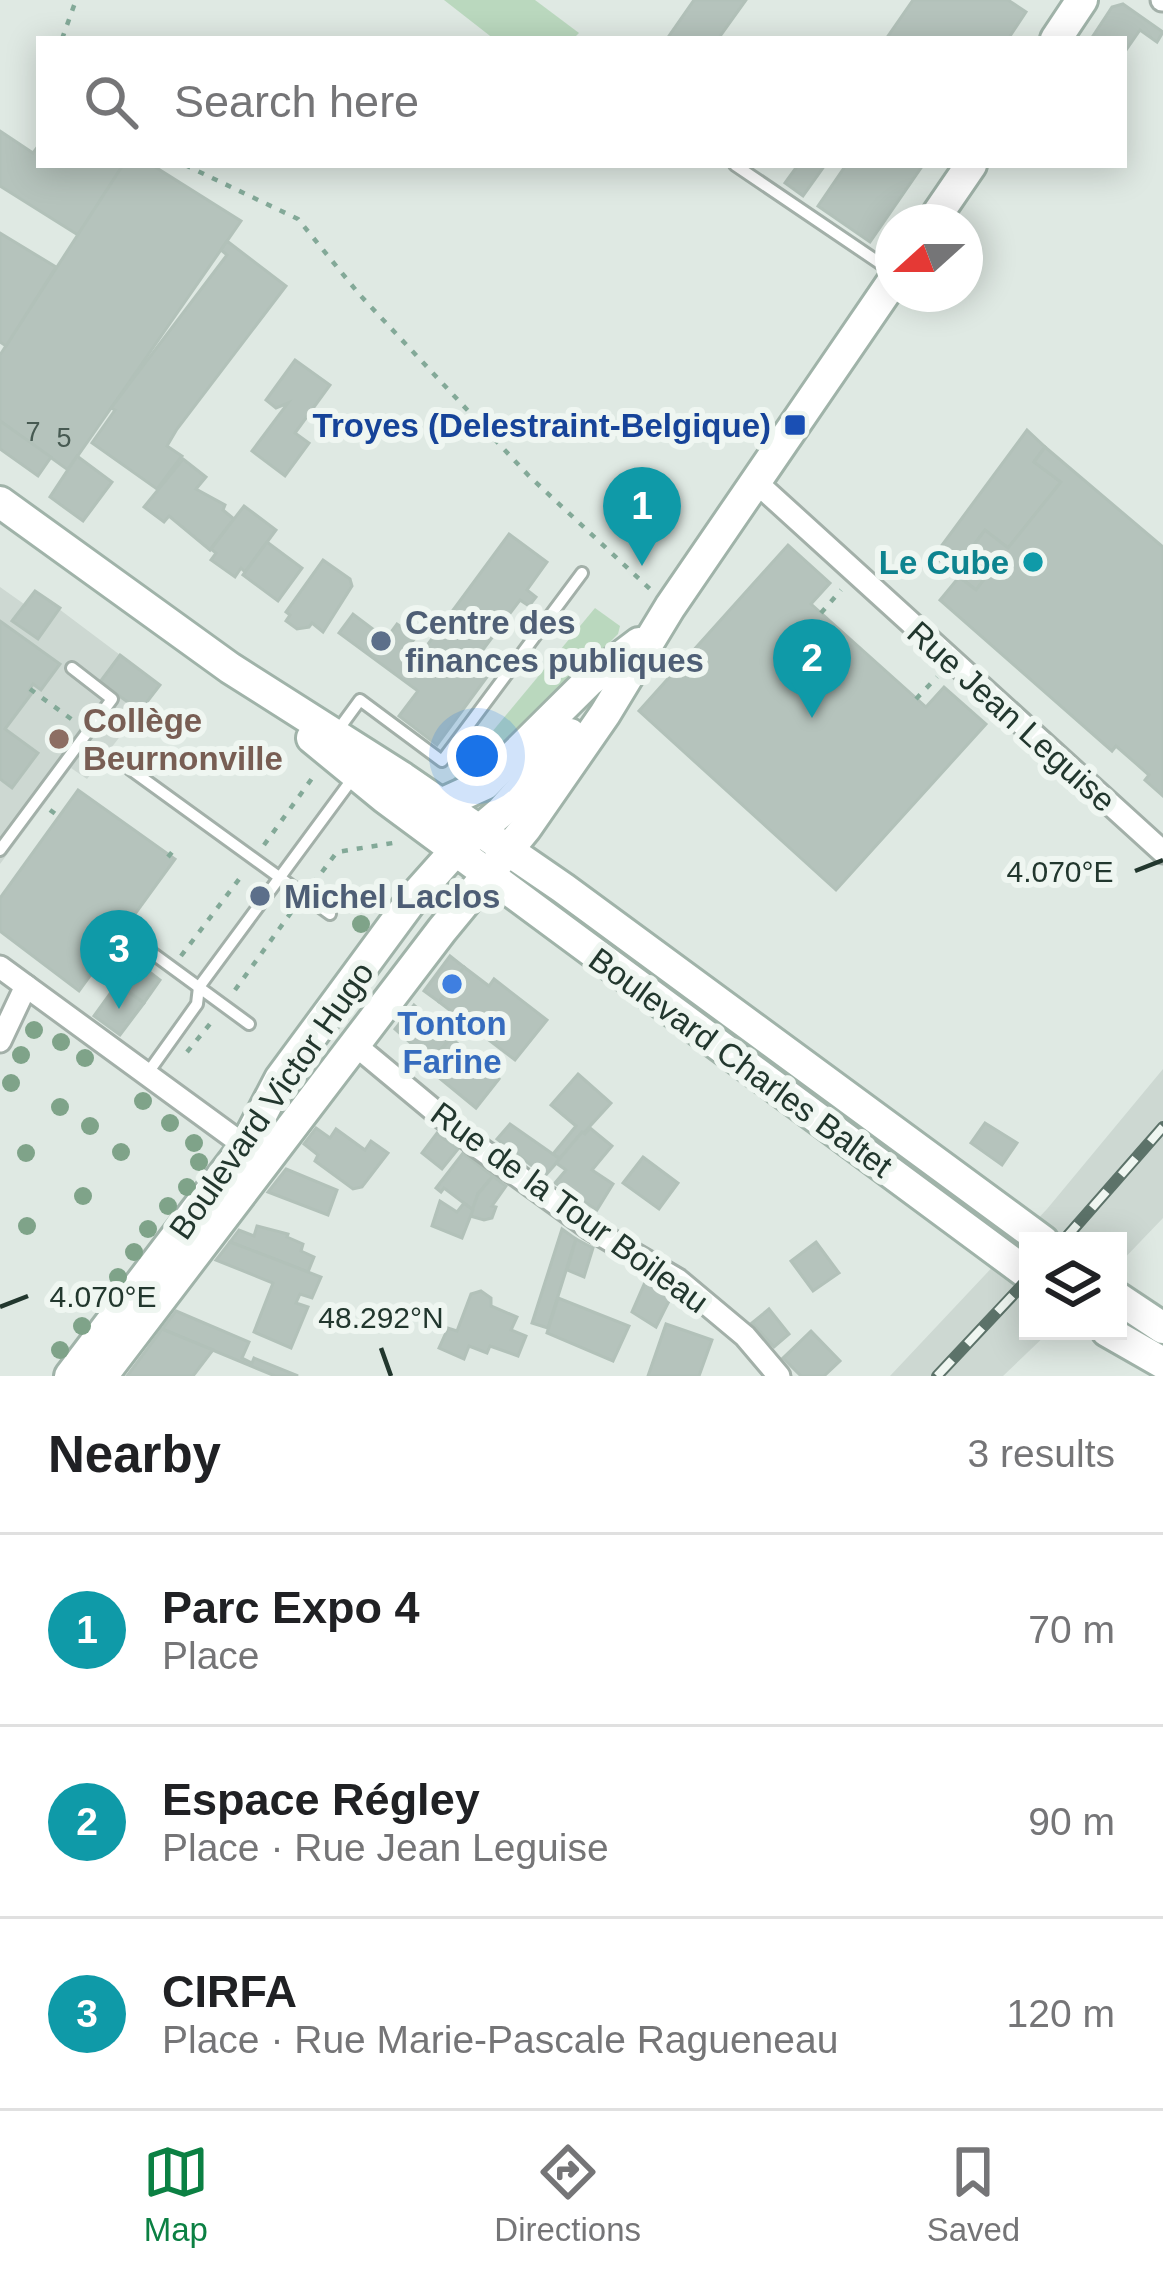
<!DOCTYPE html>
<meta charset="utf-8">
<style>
body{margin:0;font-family:Helvetica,sans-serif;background:#f6f6f6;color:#202124}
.controls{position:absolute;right:36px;bottom:36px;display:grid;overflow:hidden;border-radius:0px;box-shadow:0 6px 30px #0003}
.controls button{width:108px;height:108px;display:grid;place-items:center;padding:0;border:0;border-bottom:3px solid #e0e0e0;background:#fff;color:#202124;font:60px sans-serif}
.compass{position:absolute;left:875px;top:204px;width:108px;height:108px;border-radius:50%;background:#fff;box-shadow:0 6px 30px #0003;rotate:249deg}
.you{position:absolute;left:477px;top:756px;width:42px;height:42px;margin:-30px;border:9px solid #fff;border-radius:50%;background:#1a73e8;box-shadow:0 0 0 18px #1a73e833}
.badge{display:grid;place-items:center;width:78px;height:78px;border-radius:50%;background:#0b8043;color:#fff;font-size:39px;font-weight:700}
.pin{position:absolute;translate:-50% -99px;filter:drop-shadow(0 3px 6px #0008)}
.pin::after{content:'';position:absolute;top:63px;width:42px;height:36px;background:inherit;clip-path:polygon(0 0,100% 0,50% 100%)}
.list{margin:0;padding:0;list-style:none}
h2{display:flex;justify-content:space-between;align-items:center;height:156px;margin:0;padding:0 48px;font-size:51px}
h2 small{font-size:39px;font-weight:400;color:#757577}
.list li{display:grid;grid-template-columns:78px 1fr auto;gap:36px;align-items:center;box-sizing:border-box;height:192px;padding:0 48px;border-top:3px solid #e0e0e0}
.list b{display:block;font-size:45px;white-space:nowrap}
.list p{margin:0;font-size:39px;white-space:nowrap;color:#757577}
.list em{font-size:39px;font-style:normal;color:#757577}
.icon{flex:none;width:66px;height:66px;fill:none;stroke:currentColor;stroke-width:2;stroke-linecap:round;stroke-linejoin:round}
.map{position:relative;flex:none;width:1163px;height:1376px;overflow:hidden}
.search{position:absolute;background:#fff;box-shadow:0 6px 30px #0003;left:36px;right:36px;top:36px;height:132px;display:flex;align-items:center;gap:30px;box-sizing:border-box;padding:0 42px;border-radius:0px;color:#757577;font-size:45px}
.sheet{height:732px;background:#fff}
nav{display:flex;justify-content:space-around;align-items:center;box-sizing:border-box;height:168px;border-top:3px solid #e0e0e0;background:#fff;font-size:33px;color:#757577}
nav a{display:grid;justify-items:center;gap:6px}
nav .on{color:#0b8043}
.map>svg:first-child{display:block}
</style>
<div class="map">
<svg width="1163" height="1376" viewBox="0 0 1163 1376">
<rect width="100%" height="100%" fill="#dfe9e3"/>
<g fill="#cdd8d2">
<polygon points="0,587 24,604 35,591 160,685 87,779 71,768 0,864"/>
<polygon points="1163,1069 1163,1218 1118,1265 1118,1241 1028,1241 1028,1331 1050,1331 1003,1376 890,1376 1047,1209"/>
</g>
<g fill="#bad8be">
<polygon points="444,0 535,0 579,33 573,39 494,39"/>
<polygon points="595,608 620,626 618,634 483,770 458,784 453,779"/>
</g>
<g fill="#b5c3bc" stroke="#b2c1b9" stroke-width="3">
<polygon points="694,0 746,0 718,39 673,39 669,36"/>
<polygon points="913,0 1008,0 1026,12 1008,39 886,39"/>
<polygon points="1123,4 1163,32 1157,42 1140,30 1124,53 1124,39 1091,39 1112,7"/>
<polygon points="0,131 33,153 39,145 39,165 123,165 78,235 0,186"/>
<polygon points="123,165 152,165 241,221 68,470 0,421 0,355"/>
<polygon points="798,165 825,165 803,196 785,183"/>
<polygon points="846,165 923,165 870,242 818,206"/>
<polygon points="0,233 56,267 6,346 0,342"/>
<polygon points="227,241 286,286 177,429 167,446 182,456 157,489 92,443 115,410 111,408 227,255 221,250"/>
<polygon points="295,360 330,385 295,433 309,443 285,476 252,451 288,403 276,408 266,400"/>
<polygon points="0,421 51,457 38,476 0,449"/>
<polygon points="1027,430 1045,447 1034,462 1061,482 1008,548 985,530 973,546 996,564 976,590 934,556"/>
<polygon points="1045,447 1163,547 1163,796 1145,780 1149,775 1116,746 1112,751 940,600 959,577 976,590 996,564 973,546 985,530 1008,548 1061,482 1034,462"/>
<polygon points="77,456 112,482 83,521 50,497"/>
<polygon points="183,459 206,477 196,489 225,505 223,510 234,519 210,550 169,516 164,522 144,507"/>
<polygon points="244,506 276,530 245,572 241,568 235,577 211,560 216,553 211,549"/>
<polygon points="509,534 547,562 527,590 536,597 529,606 520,600 479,655 495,666 437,745 399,716 418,691 339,633 353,614 386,639 397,624 416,637 411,643 423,651"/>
<polygon points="267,542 302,568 278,601 243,575"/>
<polygon points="788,545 830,583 811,604 926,707 944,687 986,724 836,890 639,711"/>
<polygon points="323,560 350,579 352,586 323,632 312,623 309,627 297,629 286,621 290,615 286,612"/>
<polygon points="35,591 60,608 38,639 12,621"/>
<polygon points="0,621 60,664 41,690 33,684 29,691 32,693 5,729 38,753 12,788 0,779"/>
<polygon points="120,655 160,685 140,711 100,682"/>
<polygon points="78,790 175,859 79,991 0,931 0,898"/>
<polygon points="450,956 464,967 439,1002 424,991"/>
<polygon points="134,960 160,980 144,1003 117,984"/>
<polygon points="464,967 489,986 494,979 547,1020 515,1060 439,1002"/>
<polygon points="117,984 144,1003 120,1035 94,1016"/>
<polygon points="414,1005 451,1038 431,1061 395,1029"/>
<polygon points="451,1038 499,1079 476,1108 426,1067"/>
<polygon points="578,1074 611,1103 560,1159 553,1154 576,1126 551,1105"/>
<polygon points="985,1123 1017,1143 1002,1165 971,1143"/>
<polygon points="510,1124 560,1159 545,1176 497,1139"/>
<polygon points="316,1128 330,1138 336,1129 365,1150 371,1141 388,1153 362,1187 353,1189 315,1161 318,1155 304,1144"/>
<polygon points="590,1128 612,1146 592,1170 613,1184 597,1210 555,1183 566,1170 556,1163 582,1132 585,1134"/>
<polygon points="437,1133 458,1149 442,1169 422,1153"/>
<polygon points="463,1153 493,1176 478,1194 473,1210 444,1188 441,1192 436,1188"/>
<polygon points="643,1157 678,1183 659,1209 623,1183"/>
<polygon points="286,1169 337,1190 328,1215 268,1192"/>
<polygon points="493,1176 506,1186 492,1206 496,1207 492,1218 484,1220 470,1216 478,1194"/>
<polygon points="440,1201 457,1212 464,1203 473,1210 462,1238 432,1226"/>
<polygon points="257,1226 288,1234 287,1237 303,1244 301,1251 314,1257 308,1272 230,1242 239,1230 254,1236"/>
<polygon points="562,1229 576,1239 548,1328 532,1323"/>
<polygon points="576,1239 593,1248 584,1277 567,1270"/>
<polygon points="230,1242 321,1277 312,1298 300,1294 296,1303 308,1307 291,1348 254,1332 273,1283 216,1260"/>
<polygon points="816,1242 839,1273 813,1291 791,1261"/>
<polygon points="646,1280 672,1295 656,1327 632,1312"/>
<polygon points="481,1291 491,1298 491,1306 517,1317 511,1330 526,1336 518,1356 490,1346 487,1353 469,1346 464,1359 439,1348 448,1328 457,1331 471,1294"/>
<polygon points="558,1298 629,1326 613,1361 547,1333"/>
<polygon points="769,1309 789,1334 774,1347 752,1323"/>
<polygon points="176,1311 249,1342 242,1358 252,1363 254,1358 298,1376 275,1376 162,1329"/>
<polygon points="666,1324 712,1340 699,1376 648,1376"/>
<polygon points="162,1329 213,1350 193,1376 127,1376"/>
<polygon points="811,1331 840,1361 824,1376 801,1376 783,1358"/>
</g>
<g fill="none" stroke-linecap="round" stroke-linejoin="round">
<g stroke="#a3b0a9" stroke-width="16">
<g id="lane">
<polyline points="735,165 893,272"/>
<polyline points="338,730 360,700 442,761 582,573"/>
<polyline points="130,769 330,914"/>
<polyline points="0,850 112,699 72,668"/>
<polyline points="148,950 249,1024"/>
<polyline points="147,1074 197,1004 199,987 353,778"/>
</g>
</g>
<g stroke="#a3b0a9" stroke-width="27">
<g id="street">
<polyline points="1162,0 1163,0"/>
<polyline points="756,482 1163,852"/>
<polyline points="0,967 245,1146"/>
<polyline points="0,1041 26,986"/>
<polyline points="354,1044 478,1147 591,1229 678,1280 745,1336 779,1376"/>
</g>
</g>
<g stroke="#a0b3a9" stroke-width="36">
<g id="secondary">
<polyline points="1056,39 1082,0"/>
<polyline points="932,222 971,165"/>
<polyline points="0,502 230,668 403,778 563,888 1043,1241"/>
<polyline points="312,738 385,798 1028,1274"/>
<polyline points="441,804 485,784 589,681 639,643"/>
<polyline points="1118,1298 1163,1328"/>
<polyline points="1107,1331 1163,1363"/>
<polyline points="70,1376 245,1146 280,1079 414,897 455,851 501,812 570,734"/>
<polyline points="102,1376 442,930 526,828 605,714 670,607 893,281"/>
</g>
</g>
<g stroke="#83a998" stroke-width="4.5" stroke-dasharray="6 9" stroke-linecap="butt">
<polyline points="62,39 76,0"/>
<polyline points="185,165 298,219 359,294 529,476 650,589"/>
<polyline points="821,613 841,590"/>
<polyline points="30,689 74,721"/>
<polyline points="916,699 937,677"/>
<polyline points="50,810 61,818"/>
<polyline points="264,845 313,777"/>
<polyline points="168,857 173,851"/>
<polyline points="313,884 337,852 393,843"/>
<polyline points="181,956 243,874"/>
<polyline points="235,990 295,907"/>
<polyline points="187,1052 214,1019"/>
</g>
<use href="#lane" stroke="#fff" stroke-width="10"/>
<use href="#street" stroke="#fff" stroke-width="21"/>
<use href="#secondary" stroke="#fff" stroke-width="30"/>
<g stroke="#5c7269" stroke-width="12">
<g id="rail">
<polyline points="1063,1241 1163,1127"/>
<polyline points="937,1376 1028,1279"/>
</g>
</g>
<use href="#rail" stroke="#eff6f1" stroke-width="8" stroke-dasharray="22" stroke-linecap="butt"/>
</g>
<g fill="#7fa389">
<circle cx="361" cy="924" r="9"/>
<circle cx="34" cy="1030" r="9"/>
<circle cx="61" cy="1042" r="9"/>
<circle cx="21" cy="1055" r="9"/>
<circle cx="85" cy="1058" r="9"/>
<circle cx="11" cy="1083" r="9"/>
<circle cx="143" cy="1101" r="9"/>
<circle cx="60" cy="1107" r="9"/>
<circle cx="170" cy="1123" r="9"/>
<circle cx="90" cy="1126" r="9"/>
<circle cx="194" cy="1143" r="9"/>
<circle cx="121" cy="1152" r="9"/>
<circle cx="26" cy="1153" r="9"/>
<circle cx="199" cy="1162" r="9"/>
<circle cx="187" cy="1187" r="9"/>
<circle cx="83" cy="1196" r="9"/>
<circle cx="168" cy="1206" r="9"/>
<circle cx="27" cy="1226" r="9"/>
<circle cx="148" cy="1229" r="9"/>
<circle cx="134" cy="1252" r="9"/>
<circle cx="118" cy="1277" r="9"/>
<circle cx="96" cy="1301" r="9"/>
<circle cx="82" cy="1326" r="9"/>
<circle cx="60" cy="1350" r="9"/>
</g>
<path fill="none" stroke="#22372e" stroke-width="4.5" d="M1135 871 1163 860M0 1307 28 1296M381 1348 391 1376"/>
<rect fill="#1a4fb4" stroke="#eff6f1" stroke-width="4.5" x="783" y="413" width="24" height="24" rx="6"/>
<circle fill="#0f9aa8" stroke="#eff6f1" stroke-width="4.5" cx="1033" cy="562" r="12"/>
<g fill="#5c6f8a" stroke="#eff6f1" stroke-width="4.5">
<circle cx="381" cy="641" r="12"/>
<circle cx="260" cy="896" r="12"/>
</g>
<circle fill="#8d6e63" stroke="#eff6f1" stroke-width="4.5" cx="59" cy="739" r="12"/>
<circle fill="#3f7fe0" stroke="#eff6f1" stroke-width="4.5" cx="452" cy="984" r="12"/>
<g text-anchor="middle" stroke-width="12" stroke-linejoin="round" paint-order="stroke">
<g font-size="27" fill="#475a52">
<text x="33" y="441">7</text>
<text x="64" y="447">5</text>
</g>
<g font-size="33" font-weight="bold" fill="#164399" stroke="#eff6f1" text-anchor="end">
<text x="771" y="437">Troyes (Delestraint-Belgique)</text>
</g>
<g font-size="33" font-weight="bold" fill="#0d838f" stroke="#eff6f1" text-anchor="end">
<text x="1009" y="574">Le Cube</text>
</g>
<g font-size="33" font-weight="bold" fill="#4e5e75" stroke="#eff6f1" text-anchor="start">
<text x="405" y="634">Centre des<tspan x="405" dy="38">finances publiques</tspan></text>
<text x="284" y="908">Michel Laclos</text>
</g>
<g font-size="33" fill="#22372e" stroke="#eff6f1">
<text transform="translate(1012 716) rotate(42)" y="12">Rue Jean Leguise</text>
<text transform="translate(741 1062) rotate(36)" y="12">Boulevard Charles Baltet</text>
<text transform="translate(271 1100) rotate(-55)" y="12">Boulevard Victor Hugo</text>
<text transform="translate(570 1207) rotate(36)" y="12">Rue de la Tour Boileau</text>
</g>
<g font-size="33" font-weight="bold" fill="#785e54" stroke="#eff6f1" text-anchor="start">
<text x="83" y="732">Collège<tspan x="83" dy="38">Beurnonville</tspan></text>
</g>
<g font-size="33" font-weight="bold" fill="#366cbe" stroke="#eff6f1">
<text x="452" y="1035">Tonton<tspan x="452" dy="38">Farine</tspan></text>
</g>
</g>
<g font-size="30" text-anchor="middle" fill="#22372e" stroke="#eff6f1" stroke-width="12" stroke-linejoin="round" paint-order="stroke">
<text x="1060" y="882">4.070°E</text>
<text x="103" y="1307">4.070°E</text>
<text x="381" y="1328">48.292°N</text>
</g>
</svg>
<div class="controls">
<button><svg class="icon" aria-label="layers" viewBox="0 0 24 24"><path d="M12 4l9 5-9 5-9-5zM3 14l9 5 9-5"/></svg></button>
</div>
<svg class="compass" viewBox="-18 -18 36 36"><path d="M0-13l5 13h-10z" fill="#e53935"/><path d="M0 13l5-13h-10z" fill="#757577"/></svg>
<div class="you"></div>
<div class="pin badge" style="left:642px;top:566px;background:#0f9aa8">1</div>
<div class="pin badge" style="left:812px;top:718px;background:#0f9aa8">2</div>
<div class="pin badge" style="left:119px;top:1009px;background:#0f9aa8">3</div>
<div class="search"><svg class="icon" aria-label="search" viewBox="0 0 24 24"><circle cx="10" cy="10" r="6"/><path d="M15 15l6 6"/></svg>Search here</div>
</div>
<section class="sheet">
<h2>Nearby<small>3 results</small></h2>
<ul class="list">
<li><span class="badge" style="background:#0f9aa8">1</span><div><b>Parc Expo 4</b><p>Place</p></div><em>70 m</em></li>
<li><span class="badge" style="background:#0f9aa8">2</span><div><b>Espace Régley</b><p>Place · Rue Jean Leguise</p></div><em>90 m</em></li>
<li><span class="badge" style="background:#0f9aa8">3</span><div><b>CIRFA</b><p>Place · Rue Marie-Pascale Ragueneau</p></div><em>120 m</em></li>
</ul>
</section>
<nav>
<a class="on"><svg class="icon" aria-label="map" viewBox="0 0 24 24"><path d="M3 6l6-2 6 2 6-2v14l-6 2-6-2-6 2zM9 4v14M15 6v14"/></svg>Map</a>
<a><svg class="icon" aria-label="directions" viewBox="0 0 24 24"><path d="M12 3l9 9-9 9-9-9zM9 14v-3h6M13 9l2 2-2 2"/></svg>Directions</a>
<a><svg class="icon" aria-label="saved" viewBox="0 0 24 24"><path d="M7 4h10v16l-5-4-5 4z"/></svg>Saved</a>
</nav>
